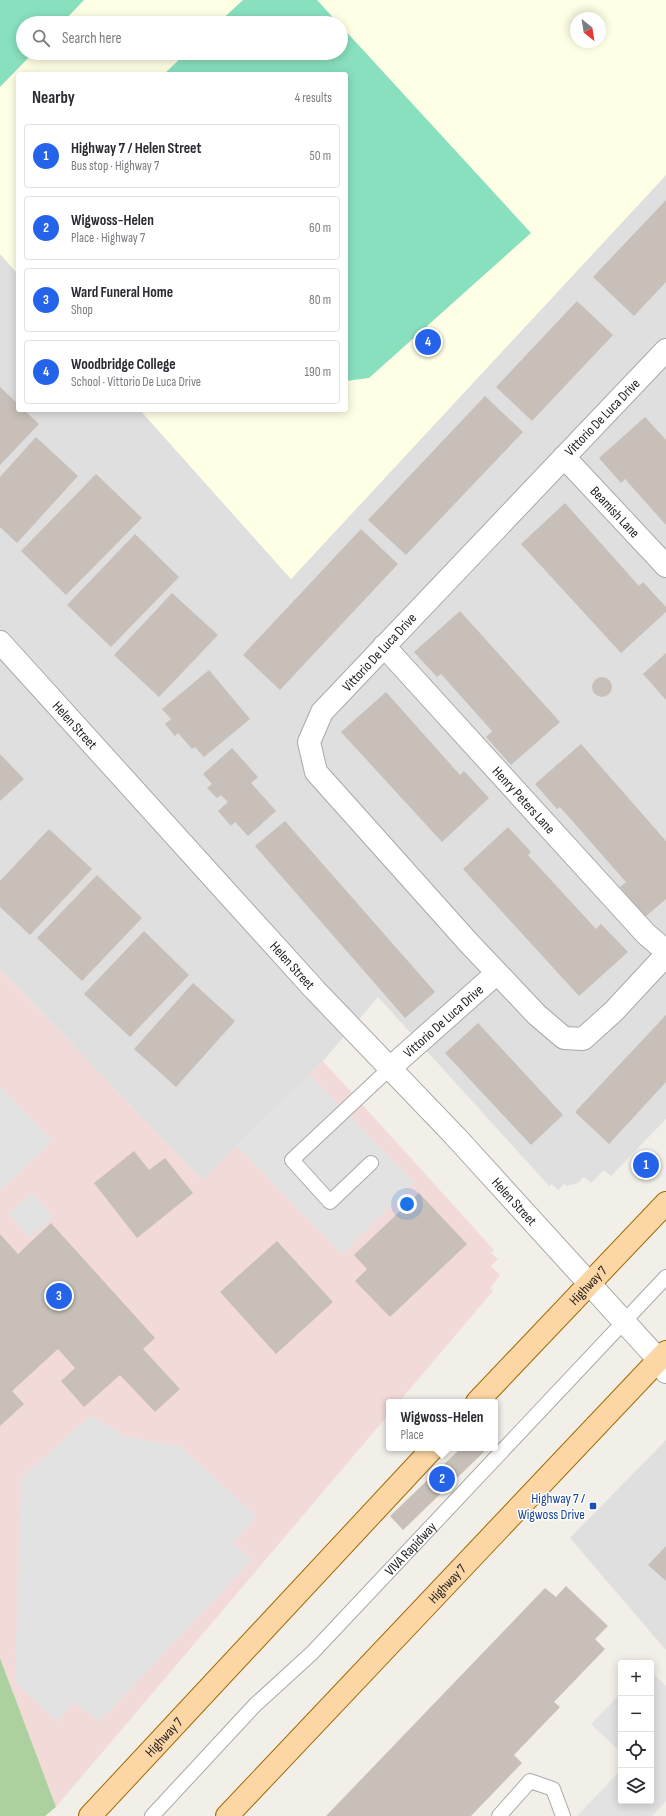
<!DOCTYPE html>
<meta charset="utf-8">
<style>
body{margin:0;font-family:"Sofia Sans Condensed",sans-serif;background:#f2f2f3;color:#2b2b33}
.controls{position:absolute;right:12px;bottom:12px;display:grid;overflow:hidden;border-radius:4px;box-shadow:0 2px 10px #0003}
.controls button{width:36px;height:36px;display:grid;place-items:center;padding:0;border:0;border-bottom:1px solid #e1e1e2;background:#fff;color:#2b2b33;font:20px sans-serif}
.compass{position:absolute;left:570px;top:12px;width:36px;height:36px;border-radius:50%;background:#fff;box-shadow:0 2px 10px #0003;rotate:150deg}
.you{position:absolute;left:407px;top:1204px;width:14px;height:14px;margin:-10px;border:3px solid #fff;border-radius:50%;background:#1a73e8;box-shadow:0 0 0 6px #1a73e833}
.badge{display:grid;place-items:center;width:26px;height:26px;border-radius:50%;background:#2563eb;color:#fff;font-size:13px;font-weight:700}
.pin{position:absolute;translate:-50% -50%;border:2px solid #fff;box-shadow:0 1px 4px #0006}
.popup{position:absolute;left:386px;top:1399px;width:112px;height:52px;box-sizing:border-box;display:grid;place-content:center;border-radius:4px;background:#fff;filter:drop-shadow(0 1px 3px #0005);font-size:13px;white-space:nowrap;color:#7c7c81}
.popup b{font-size:15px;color:#2b2b33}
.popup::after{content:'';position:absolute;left:50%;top:100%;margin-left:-8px;border:8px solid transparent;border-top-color:#fff}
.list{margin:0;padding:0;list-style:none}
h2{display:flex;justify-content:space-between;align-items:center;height:52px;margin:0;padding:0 16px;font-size:17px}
h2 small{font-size:13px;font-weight:400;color:#7c7c81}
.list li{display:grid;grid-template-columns:26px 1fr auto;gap:12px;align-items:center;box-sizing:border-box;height:64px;margin:0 8px 8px;padding:0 8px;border:1px solid #e1e1e2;border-radius:4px}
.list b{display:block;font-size:15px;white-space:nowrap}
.list p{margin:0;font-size:13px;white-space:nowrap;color:#7c7c81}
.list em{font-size:13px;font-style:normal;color:#7c7c81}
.icon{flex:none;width:22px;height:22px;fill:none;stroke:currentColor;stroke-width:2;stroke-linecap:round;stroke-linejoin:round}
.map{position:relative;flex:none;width:666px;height:1816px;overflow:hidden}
.search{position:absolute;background:#fff;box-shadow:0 2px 10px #0003;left:16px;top:16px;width:332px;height:44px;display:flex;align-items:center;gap:10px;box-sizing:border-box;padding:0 14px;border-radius:22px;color:#7c7c81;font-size:15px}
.panel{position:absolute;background:#fff;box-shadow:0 2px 10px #0003;left:16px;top:72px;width:332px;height:340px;border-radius:4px}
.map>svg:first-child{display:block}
</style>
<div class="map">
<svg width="666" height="1816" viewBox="0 0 666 1816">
<rect width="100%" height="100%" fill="#f2efe9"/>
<g fill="#e0dfdf">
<polygon points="666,175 666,1119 611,1176 604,1170 591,1183 584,1177 578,1183 567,1186 564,1184 558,1190 552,1184 549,1186 378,997 323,1061 202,1180 0,969 0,254 18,274 18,410 140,410 291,579"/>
<polygon points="666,1440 666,1650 570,1538"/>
</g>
<polygon fill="#f2dad9" points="0,969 202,1180 323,1061 494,1250 491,1253 498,1259 491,1266 500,1275 490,1288 493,1291 399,1402 389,1402 389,1414 56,1807 0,1658"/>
<path fill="#ffffe5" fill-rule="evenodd" d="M0 0H666V175L291 579 140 410H346V74H18V274L0 254ZM576 18H600V42H576ZM23 23H341V53H23Z"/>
<polygon fill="#add19e" points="0,1658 56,1807 45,1816 0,1816"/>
<g fill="#88e0be">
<polygon points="0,0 84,0 62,23 23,23 23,53 33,53 0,87"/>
<polygon points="243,0 317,0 338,23 218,23"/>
<polygon points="341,26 531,233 369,378 346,381 346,74 164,74 186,53 341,53"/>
</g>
<g fill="#e2e2e2">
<polygon points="309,1074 415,1183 342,1254 236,1145"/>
<polygon points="0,1086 53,1141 0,1191"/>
<polygon points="32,1193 53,1217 29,1237 9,1213"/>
<polygon points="91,1416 127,1437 180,1446 256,1516 233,1543 252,1560 99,1722 74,1702 57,1722 15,1682 21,1477"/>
<polygon points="651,1672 666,1686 666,1801 652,1816 577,1816 621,1770 621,1801 651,1801"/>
<polygon points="621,1693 621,1742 616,1748 591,1724"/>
</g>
<g fill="#c7bfb8">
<polygon points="666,200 666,282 634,316 593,277"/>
<polygon points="577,301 613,335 532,421 496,387"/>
<polygon points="0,387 18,404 18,410 24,410 39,424 0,465"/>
<polygon points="485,396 523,432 406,555 368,520"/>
<polygon points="645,417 666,440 666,525 625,479 621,483 599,458"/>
<polygon points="36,437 78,476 17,543 0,527 0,477"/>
<polygon points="96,474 142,518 66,595 21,551"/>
<polygon points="565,503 639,586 643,582 666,607 666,612 621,653 521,544"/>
<polygon points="361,529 398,564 280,690 243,655"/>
<polygon points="135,534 179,577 111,647 67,605"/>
<polygon points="172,593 218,635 159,697 114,655"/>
<polygon points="460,611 560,722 511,765 486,737 492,731 441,674 437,677 414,652"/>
<polygon points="666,653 666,700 643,674"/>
<polygon points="209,670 250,719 204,757 195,747 192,749 178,733 175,736 165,724 171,719 162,709"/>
<circle cx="602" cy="687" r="10"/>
<polygon points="386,692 460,775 464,771 489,798 442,842 341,732"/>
<polygon points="581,744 666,841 666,899 645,917 620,887 626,882 560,807 557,809 535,784"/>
<polygon points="232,748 258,777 251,783 276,811 248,836 235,822 231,826 218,811 228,802 221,795 217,798 207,788 212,784 203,774"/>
<polygon points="0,754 24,779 0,801"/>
<polygon points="285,821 435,992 405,1018 255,846"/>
<polygon points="508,827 531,852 528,855 596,929 601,924 628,952 579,996 463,869"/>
<polygon points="49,829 92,869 30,935 0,907 0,881"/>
<polygon points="97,875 142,918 82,981 37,938"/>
<polygon points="144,931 189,975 130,1037 84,994"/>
<polygon points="193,983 235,1021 176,1087 134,1049"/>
<polygon points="666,1015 666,1082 609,1144 575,1112"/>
<polygon points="478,1023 563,1115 531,1145 445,1053"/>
<polygon points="134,1151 149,1170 165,1158 193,1193 137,1238 94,1183"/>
<polygon points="419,1193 467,1244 390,1317 355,1281 367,1269 354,1255"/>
<polygon points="51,1223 155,1338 143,1349 180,1389 155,1412 120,1375 84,1407 61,1381 75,1368 58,1349 12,1391 24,1404 0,1426 0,1234 18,1254"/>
<polygon points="277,1241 333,1302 276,1354 220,1292"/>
<polygon points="461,1448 488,1448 403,1530 390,1516"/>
<polygon points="666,1546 666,1581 648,1565"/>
<polygon points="566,1586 608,1626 595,1639 605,1649 554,1702 560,1707 514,1755 522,1763 471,1816 326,1816 545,1588 556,1597"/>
</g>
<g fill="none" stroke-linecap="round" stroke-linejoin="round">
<g stroke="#a9a9a9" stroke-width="16">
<g id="lane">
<polyline points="371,1163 330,1202 292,1160 390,1068"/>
<path id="s1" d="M152 1816 255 1705 312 1653 666 1277"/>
<polyline points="499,1816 530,1781 553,1789 563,1816"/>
</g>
</g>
<g stroke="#a9a9a9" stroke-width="24">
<g id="street">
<polyline points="666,350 322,712 309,742 316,772 468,942 537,1015 564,1038 583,1039 614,1011 666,955"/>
<path id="s2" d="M564 457 666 566"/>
<path id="s3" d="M0 642 315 990 455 1136 658 1359 666 1372"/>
<path id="s4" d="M384 646 646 934 666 951"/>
<path id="s5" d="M390 1068 497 973"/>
</g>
</g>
<g stroke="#a06b00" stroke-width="24">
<g id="primary">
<path id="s6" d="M477 1402 666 1203"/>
<path id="s7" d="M90 1816 433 1448"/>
<path id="s8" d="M227 1816 666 1352"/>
</g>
</g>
<use href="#lane" stroke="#fff" stroke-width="14"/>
<use href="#street" stroke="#fff" stroke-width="22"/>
<use href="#primary" stroke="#fcd6a4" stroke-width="22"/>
</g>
<rect fill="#1a4fb4" stroke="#fff" stroke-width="1.5" x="589" y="1502" width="8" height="8" rx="2"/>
<g text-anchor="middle" stroke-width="3" stroke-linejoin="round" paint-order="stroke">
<g font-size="14" fill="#222" stroke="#fff">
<text transform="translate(602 417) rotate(-46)" y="5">Vittorio De Luca Drive</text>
<text dy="5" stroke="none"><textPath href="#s2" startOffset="75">Beamish Lane</textPath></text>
<text transform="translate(379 652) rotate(-47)" y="5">Vittorio De Luca Drive</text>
<text dy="5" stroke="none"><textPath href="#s3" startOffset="112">Helen Street</textPath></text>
<text dy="5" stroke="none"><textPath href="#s4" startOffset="208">Henry Peters Lane</textPath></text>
<text dy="5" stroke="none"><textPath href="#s3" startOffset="436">Helen Street</textPath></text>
<text dy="5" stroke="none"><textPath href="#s5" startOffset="71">Vittorio De Luca Drive</textPath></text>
<text dy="5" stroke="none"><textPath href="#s3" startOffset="760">Helen Street</textPath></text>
<text dy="5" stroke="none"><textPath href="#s6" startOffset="161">Highway 7</textPath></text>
<text dy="5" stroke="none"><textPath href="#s1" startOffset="372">VIVA Rapidway</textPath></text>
<text dy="5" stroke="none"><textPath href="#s8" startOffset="320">Highway 7</textPath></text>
<text dy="5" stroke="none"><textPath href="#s7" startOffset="108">Highway 7</textPath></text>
</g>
<g font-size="14" fill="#164399" stroke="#fff" text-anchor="end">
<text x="585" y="1503">Highway 7 /<tspan x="585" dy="16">Wigwoss Drive</tspan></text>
</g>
</g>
</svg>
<div class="controls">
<button>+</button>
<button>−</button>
<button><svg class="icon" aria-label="locate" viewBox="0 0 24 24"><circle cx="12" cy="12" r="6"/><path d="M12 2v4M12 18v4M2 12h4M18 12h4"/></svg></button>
<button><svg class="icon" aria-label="layers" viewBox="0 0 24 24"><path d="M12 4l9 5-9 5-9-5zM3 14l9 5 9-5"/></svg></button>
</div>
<svg class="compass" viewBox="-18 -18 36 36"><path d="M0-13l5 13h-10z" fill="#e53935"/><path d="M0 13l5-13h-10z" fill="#7c7c81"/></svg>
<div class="you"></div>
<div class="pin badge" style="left:646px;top:1165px">1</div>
<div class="pin badge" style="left:442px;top:1479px">2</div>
<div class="popup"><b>Wigwoss-Helen</b>Place</div>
<div class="pin badge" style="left:59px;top:1296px">3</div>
<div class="pin badge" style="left:428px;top:342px">4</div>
<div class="search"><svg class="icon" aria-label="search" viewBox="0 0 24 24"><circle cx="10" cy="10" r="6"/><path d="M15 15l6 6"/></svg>Search here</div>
<section class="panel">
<h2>Nearby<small>4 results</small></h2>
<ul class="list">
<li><span class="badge">1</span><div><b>Highway 7 / Helen Street</b><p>Bus stop · Highway 7</p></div><em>50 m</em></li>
<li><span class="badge">2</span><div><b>Wigwoss-Helen</b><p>Place · Highway 7</p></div><em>60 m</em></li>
<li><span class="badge">3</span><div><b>Ward Funeral Home</b><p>Shop</p></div><em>80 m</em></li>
<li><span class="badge">4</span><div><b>Woodbridge College</b><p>School · Vittorio De Luca Drive</p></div><em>190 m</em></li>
</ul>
</section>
</div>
